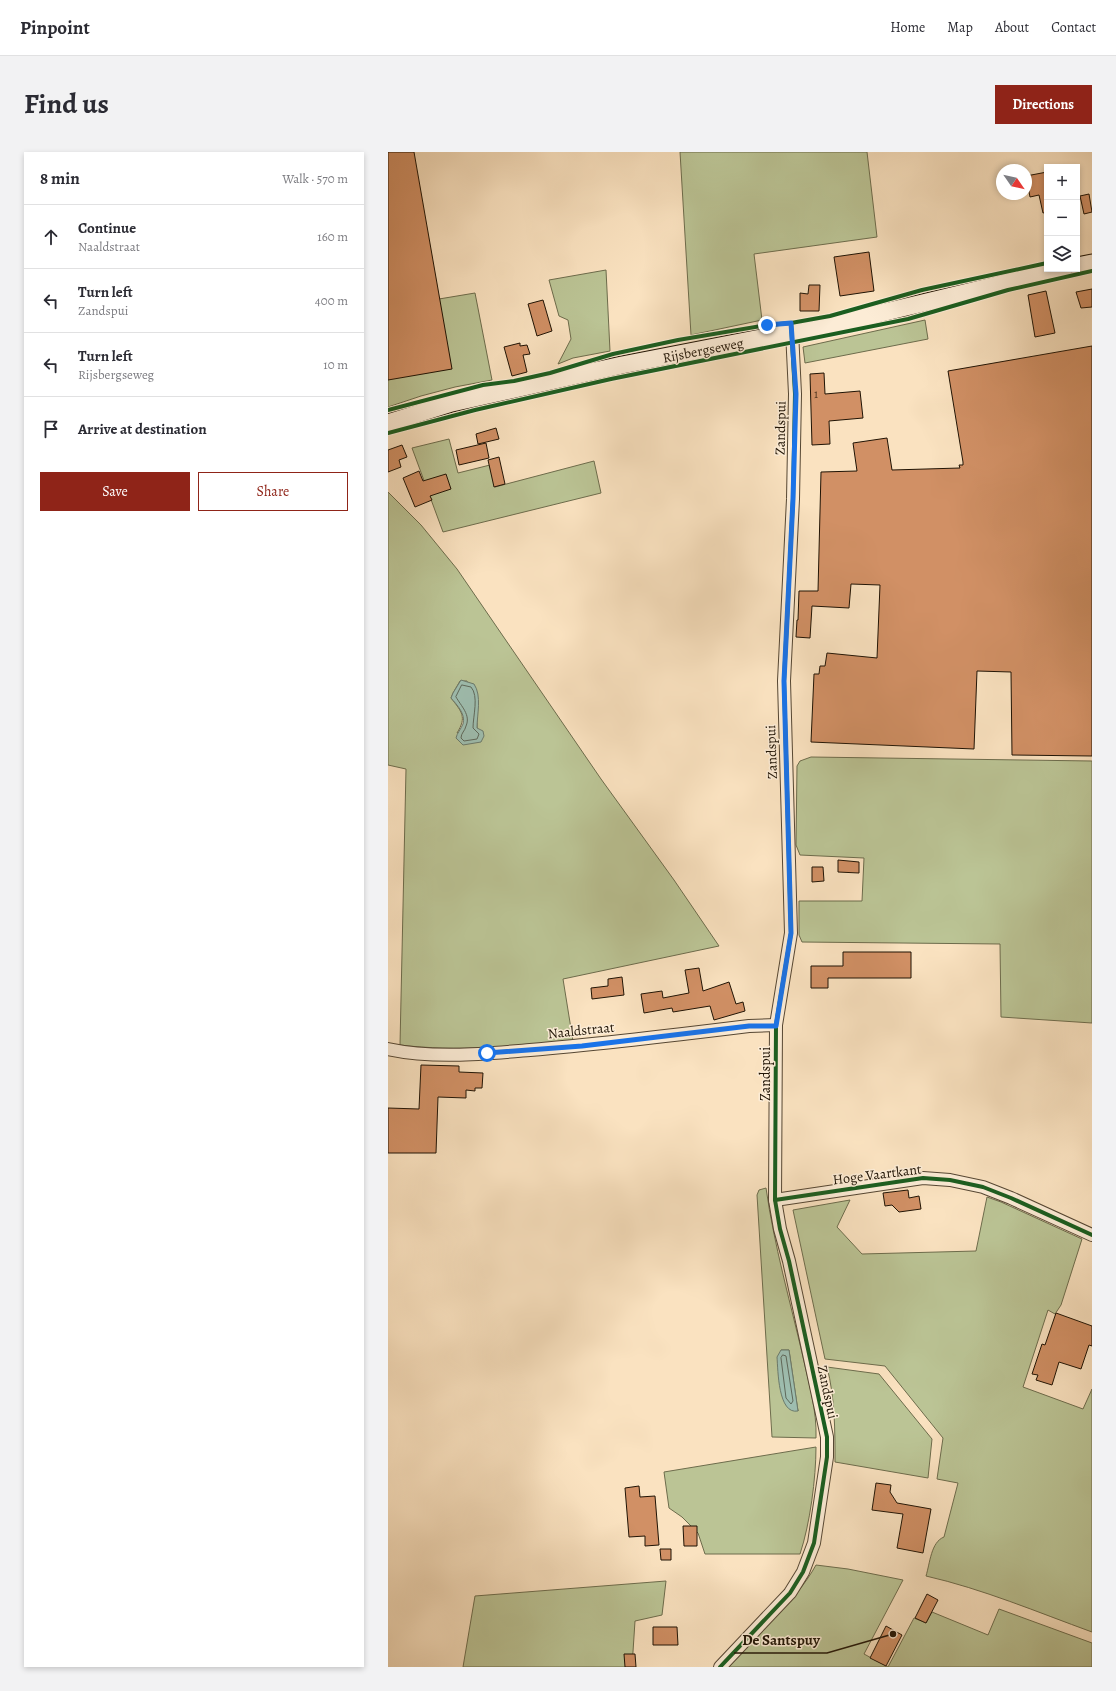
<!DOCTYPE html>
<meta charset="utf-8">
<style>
body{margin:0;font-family:Alegreya,serif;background:#f2f2f3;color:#2b2b33}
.controls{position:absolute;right:12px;top:12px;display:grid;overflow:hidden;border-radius:0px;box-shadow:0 2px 6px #0003}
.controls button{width:36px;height:36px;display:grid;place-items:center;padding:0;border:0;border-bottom:1px solid #e1e1e2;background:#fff;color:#2b2b33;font:20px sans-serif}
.compass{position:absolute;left:608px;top:12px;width:36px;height:36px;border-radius:50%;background:#fff;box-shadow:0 2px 6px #0003;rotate:124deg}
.stop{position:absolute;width:12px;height:12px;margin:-9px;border:3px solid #1a73e8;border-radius:50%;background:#fff}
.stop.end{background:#1a73e8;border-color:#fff;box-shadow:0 1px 4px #0008}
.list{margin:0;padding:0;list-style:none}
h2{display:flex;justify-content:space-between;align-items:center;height:52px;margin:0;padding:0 16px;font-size:17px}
h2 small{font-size:13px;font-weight:400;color:#7c7c81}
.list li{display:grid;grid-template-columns:26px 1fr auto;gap:12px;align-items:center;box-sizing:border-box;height:64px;padding:0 16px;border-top:1px solid #e1e1e2}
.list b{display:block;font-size:15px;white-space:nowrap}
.list p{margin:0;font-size:13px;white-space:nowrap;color:#7c7c81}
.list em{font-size:13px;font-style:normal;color:#7c7c81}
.actions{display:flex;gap:8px;padding:12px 16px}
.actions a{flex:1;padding:9px 0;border:1px solid #8f2418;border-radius:0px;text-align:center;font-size:14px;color:#8f2418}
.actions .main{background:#8f2418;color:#fff}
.icon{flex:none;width:22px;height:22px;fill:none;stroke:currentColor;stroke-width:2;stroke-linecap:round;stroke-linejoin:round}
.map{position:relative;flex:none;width:704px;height:1515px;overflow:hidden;border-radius:0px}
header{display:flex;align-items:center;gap:24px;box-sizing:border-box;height:56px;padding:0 20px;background:#fff;border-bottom:1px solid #e1e1e2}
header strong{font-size:19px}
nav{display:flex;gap:22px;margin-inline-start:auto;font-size:14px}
.intro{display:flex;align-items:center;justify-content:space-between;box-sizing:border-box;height:96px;padding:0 24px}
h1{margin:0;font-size:28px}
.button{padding:10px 18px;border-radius:0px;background:#8f2418;color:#fff;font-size:14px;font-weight:700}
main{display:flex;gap:24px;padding:0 24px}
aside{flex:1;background:#fff;border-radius:0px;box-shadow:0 2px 6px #0003}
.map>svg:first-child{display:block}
</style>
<header>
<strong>Pinpoint</strong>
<nav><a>Home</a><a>Map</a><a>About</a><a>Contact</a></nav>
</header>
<div class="intro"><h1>Find us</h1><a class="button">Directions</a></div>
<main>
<aside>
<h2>8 min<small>Walk · 570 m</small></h2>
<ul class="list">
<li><svg class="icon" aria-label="ahead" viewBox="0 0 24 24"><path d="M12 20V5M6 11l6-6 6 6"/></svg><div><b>Continue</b><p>Naaldstraat</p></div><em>160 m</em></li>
<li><svg class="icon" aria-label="left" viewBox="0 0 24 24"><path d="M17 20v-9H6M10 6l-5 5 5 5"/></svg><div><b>Turn left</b><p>Zandspui</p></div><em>400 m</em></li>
<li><svg class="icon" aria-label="left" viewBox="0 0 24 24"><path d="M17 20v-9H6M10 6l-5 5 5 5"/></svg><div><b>Turn left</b><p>Rijsbergseweg</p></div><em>10 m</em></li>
<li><svg class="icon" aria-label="arrive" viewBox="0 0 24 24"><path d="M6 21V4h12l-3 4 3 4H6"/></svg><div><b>Arrive at destination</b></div></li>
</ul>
<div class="actions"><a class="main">Save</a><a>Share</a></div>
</aside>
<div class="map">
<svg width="704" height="1515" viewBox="0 0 704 1515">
<rect width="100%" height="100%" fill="#fae2c0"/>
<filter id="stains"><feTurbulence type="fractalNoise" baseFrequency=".005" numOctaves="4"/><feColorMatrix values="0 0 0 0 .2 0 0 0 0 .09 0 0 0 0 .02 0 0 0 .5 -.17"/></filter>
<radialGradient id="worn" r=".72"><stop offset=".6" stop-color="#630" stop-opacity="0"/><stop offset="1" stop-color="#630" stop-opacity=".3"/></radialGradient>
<g fill="#bbc495" stroke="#6d6c4c" fill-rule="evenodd">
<polygon points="292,0 479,0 489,85 366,102 374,168 303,183"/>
<polygon points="218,118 222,199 185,206 170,212 183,187 180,168 171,164 161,128"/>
<polygon points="87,141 104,228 67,235 33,244 0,255 0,226 51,147"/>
<polygon points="537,168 540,187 417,211 415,195"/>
<polygon points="61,287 70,321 102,313 107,335 206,309 213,341 55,380 24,296"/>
<path d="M0 340 33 373 69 417 213 627 286 728 331 794 175 827 185 889C127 894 69 900 12 893L18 617 0 613ZM72 529H79L89 567V576L69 581C79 565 74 560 63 546L65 541Z"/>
<polygon points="423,605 704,609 704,871 613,865 612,792 414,790 411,783 411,749 474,749 476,706 412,703 408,693 409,614 412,609"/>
<path d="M378 1036C386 1093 402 1149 415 1205 421 1232 429 1259 428 1286L384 1285 369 1043 371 1038ZM393 1198H401L410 1259Z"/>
<path d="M599 1045 613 1050 694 1087 673 1153 667 1162 660 1158 635 1235 695 1257 704 1237V1480C649 1460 595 1437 538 1424 542 1411 543 1390 556 1385L570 1331 549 1327 555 1286 497 1214 437 1207 405 1058 462 1048 449 1075 474 1102 588 1099Z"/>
<path d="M439 1215 491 1222 544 1287 540 1326 447 1310C447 1278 447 1246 439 1215Z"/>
<path d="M428 1295C428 1326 422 1372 412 1402H317L310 1381 294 1365 281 1356 276 1320Z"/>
<path d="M428 1413 460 1417 515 1428 476 1502 500 1515 526 1466 538 1471 544 1460 600 1483 611 1457 704 1491V1515H337C367 1484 407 1451 428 1413Z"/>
<polygon points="278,1429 274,1463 247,1469 244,1515 75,1515 87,1444"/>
</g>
<g fill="#9ebeb0" stroke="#6b7a6b">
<path d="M73 528 86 532C94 544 89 562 89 576L95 579 96 584 93 590 75 593 68 586C69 581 73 577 75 572 78 562 69 553 63 546L65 541Z"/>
<path d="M393 1198H401L410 1259C390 1263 390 1218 389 1205Z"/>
</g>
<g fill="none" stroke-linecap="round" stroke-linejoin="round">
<g stroke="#5e685a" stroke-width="1">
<path d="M74 533 83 535C91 544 85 564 85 576L91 582 89 587 76 589 73 586C73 581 77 579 78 574 83 563 73 554 68 545Z"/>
<polygon points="395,1203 398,1204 405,1249 403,1252 398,1246 393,1206"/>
</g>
</g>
<g fill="#d19065" stroke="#1f1304">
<polygon points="0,0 26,0 64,217 0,228"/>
<polygon points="659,20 659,60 655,61 651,43 642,45 638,24"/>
<polygon points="701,42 704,60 696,62 692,44"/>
<polygon points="481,100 486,139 452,144 446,105"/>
<polygon points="421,133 432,133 431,159 412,159 412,141 420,142"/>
<polygon points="704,137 704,155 693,156 688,140"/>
<polygon points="658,139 667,181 647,185 640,143"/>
<polygon points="155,148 164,179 149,184 140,152"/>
<polygon points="132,191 132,194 139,193 142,202 135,203 139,220 124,224 116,195"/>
<polygon points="704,194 704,604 624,603 623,520 589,519 586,597 423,590 426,522 431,522 432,514 437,514 439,501 489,506 492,433 463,432 461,456 424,454 422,486 408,485 409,468 410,468 411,439 430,439 433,320 469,319 465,291 499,286 504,318 572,316 571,313 575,313 575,310 560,219"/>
<polygon points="436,221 437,242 472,239 475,266 441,269 442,292 424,293 422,222"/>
<polygon points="108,276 111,287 90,292 88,282"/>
<polygon points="98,291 101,306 71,313 68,298"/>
<polygon points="14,293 19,305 11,308 13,315 0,320 0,298"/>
<polygon points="111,305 117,332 106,335 100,308"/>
<polygon points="31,319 35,329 58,322 63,337 42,344 44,348 27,355 15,326"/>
<polygon points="450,708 471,710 471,721 450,720"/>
<polygon points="424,715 435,715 436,729 424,730"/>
<polygon points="455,800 523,800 523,826 440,826 440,836 423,836 423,814 455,814"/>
<polygon points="311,816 315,839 341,830 348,852 355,850 357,859 326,868 322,854 285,860 284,856 256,861 253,842 274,839 275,846 301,841 297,818"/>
<polygon points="234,825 236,843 204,847 203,836 220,834 220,827"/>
<polygon points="33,913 71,914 71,920 95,921 94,936 87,936 87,939 78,938 78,946 50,945 48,1001 0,1001 0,956 31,957"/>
<polygon points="520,1038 521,1046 531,1044 533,1057 511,1060 504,1053 497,1054 495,1041"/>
<polygon points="668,1161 704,1174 704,1194 701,1193 693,1217 671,1210 664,1233 648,1228 650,1223 644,1222 654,1192 657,1193"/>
<polygon points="488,1331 503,1333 502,1340 509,1351 543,1357 535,1401 509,1396 515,1362 484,1358"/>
<polygon points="251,1334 252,1345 267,1344 271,1393 257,1394 257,1384 241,1385 237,1336"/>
<polygon points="295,1374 309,1374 309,1394 296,1394"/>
<polygon points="272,1397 283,1397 283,1408 273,1408"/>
<polygon points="539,1442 550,1448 538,1471 527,1466"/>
<polygon points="498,1474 514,1483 498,1514 482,1506"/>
<polygon points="265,1475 289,1475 290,1493 265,1493"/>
<polygon points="236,1502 247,1502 248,1515 237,1515"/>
</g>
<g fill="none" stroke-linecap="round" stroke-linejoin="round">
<g stroke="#564733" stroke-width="14">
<g id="street">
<path d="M0 897C46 907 95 902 142 898 215 892 288 883 361 874L388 873"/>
<polyline points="387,1048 535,1026 562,1028 595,1035 623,1046 704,1083"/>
<polyline points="332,1515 402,1441 415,1420 426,1391 439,1305 439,1285 401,1109 392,1077 387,1048 388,873 403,781 396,529 405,347 407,242 404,179"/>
</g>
</g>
<g stroke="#1f1304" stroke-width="19">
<g id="secondary">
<polyline points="689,114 704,111"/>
<polyline points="0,271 64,251 234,213 460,169 676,117"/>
</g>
</g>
<use href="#street" stroke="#fcecd6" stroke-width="12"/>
<use href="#secondary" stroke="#fcecd6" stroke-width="17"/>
<g stroke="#fcecd6" stroke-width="6">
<g id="cycleway">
<polyline points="0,258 95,233 126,229 162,221 225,202 290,188 379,173 403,171 442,164 534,138 659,111"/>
<polyline points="0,281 87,258 223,227 520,167 620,138 704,119"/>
<polyline points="387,1048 535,1026 562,1028 595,1035 623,1046 704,1083"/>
<polyline points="332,1515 402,1441 415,1420 426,1391 439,1305 439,1285 401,1109 392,1077 387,1048 388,873 403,781 396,529 405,347 407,242 403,171"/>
</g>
</g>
<use href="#cycleway" stroke="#1b5e20" stroke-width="4"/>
</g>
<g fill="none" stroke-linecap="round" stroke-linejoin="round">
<polyline stroke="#1a73e8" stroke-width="5" points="99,901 194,894 361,874 388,874 403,781 396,529 405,347 408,242 403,171 379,173"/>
</g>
<g text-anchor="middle" stroke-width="3" stroke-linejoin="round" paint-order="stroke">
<g font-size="12" fill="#4c321c">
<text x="428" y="246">1</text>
</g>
<g font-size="14" fill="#1f1304" stroke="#fcecd6">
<text transform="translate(315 198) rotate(-11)" y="5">Rijsbergseweg</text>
<text transform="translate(392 276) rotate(-89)" y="5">Zandspui</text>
<text transform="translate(383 600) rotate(-92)" y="5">Zandspui</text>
<text transform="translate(193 878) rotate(-6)" y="5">Naaldstraat</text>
<text transform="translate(377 922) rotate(-90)" y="5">Zandspui</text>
<text transform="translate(489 1022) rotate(-7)" y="5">Hoge Vaartkant</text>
<text transform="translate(440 1240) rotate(78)" y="5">Zandspui</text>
</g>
</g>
<path fill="none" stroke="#1f1304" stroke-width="1.5" d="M505 1482L439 1501H346"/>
<circle fill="#1f1304" stroke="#fcecd6" stroke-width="1.5" cx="505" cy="1482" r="4"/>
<g font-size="15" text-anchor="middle" font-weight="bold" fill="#1f1304" stroke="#fcecd6" stroke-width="3" stroke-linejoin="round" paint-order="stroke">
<text x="393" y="1493">De Santspuy</text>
</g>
<rect width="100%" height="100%" filter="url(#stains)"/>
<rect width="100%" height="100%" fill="url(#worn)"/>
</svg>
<div class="controls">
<button>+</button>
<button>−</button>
<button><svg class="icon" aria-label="layers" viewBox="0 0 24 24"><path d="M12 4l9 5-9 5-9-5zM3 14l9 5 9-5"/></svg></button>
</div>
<svg class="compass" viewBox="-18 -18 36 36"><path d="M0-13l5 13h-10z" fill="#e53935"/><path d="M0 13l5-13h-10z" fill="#7c7c81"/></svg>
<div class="stop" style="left:99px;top:901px"></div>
<div class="stop end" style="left:379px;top:173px"></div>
</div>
</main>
